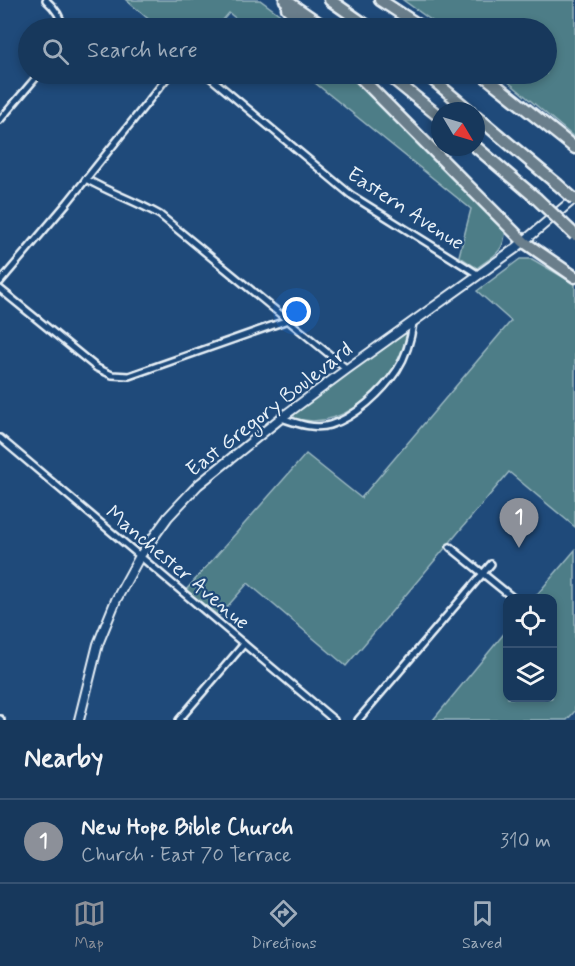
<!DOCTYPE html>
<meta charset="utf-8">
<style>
body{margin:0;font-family:Mynerve,sans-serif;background:#244365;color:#f1f3f6}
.controls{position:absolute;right:18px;bottom:18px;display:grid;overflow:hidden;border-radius:12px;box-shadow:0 3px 9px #0003}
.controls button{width:54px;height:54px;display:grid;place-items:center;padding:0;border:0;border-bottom:2px solid #365272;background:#17385c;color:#f1f3f6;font:30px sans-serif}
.compass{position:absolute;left:431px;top:102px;width:54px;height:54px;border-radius:50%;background:#17385c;box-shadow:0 3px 9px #0003;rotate:128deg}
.you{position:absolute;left:297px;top:312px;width:21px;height:21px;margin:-15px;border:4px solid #fff;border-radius:50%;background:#1a73e8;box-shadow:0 0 0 9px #1a73e833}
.badge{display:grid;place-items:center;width:39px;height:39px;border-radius:50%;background:#8c9099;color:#fff;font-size:20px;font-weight:700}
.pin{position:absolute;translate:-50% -50px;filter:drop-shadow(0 2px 3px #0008)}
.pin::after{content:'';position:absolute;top:32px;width:21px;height:18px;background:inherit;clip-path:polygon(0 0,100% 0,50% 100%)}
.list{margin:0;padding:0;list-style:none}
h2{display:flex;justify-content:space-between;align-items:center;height:78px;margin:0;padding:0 24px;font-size:26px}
h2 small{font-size:20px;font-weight:400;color:#9eacbb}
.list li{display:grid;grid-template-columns:39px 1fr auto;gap:18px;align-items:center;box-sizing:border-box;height:84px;padding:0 24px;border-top:2px solid #365272}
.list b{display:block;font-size:22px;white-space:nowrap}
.list p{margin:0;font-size:20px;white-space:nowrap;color:#9eacbb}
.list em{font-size:20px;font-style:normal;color:#9eacbb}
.icon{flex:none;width:33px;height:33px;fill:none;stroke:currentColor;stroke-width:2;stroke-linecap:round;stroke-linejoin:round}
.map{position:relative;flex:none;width:575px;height:720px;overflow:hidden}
.search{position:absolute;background:#17385c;box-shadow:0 3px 9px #0003;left:18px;right:18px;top:18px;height:66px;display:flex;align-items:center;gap:15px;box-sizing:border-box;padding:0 21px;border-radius:33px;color:#9eacbb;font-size:22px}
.sheet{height:162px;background:#17385c}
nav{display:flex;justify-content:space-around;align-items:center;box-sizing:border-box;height:84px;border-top:2px solid #365272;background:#17385c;font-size:16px;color:#9eacbb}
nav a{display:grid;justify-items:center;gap:3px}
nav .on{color:#8c9099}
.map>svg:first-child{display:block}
</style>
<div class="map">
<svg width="575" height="720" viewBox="0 0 575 720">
<rect width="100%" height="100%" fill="#1f4a7a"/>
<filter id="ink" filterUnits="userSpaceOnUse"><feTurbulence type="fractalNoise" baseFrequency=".0167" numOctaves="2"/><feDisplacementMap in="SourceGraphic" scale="12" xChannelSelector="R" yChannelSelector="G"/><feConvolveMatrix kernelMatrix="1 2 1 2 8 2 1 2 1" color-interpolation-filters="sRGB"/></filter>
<g filter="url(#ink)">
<g fill="#4d7d87" stroke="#9ab7c0" stroke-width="1.5">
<polygon points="126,0 260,0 298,28 248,28 229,13 216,28 159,28"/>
<polygon points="403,0 575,0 575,138 499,74 546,74 546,28 442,28"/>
<path d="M304 74H350L505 231C505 252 493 256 477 268L459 256 471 209Z"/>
<polygon points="520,259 532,259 575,284 575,527 509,472 346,666 248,583 219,616 186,590 306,454 361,498 511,321 477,291"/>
<path d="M403 334H407C404 343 402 353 398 361 379 397 335 431 294 418V413Z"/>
<polygon points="575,550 575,711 567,720 433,720 507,630 508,698 552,698 552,598 534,598"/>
</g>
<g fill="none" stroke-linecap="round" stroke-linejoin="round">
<g stroke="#e8f1f8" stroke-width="10">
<g id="minor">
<path d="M46 0C55 8 61 16 63 28"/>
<polyline points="206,74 351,195 479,275"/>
<polyline points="0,120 39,74"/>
<path d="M86 179C110 193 136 201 160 215L347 369"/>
<polyline points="0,282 67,203 170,74"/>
<polyline points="0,289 97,368 112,375 129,376 288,320"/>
<path d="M281 418C296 423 314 430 330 425 355 418 383 391 397 370 406 356 411 339 413 323"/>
<polyline points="0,438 334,720"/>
<polyline points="450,547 513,598"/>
<polyline points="0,719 1,720"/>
<polyline points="179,720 244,644"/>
<polyline points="358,720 491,564"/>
</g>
</g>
<g stroke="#e8f1f8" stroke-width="12">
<polyline id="secondary" points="79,720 98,644 116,600 140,556 168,517 198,485 281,418 347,369 516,248 575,198"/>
</g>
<g stroke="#e8f1f8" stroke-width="15">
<g id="motorway">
<polyline points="285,0 326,28"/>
<polyline points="330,0 370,28"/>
<polyline points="380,0 423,28"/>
<polyline points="287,8 309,28"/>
<polyline points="357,74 524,242 575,277"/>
<polyline points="387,74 440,117"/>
<polyline points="426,74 470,111"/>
<polyline points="482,74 575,148"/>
<polyline points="476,116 557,184"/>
<polyline points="476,147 536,198"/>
</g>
</g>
<use href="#minor" stroke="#1f4a7a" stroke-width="5"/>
<use href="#secondary" stroke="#1f4a7a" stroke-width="8"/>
<use href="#motorway" stroke="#6b7e8b" stroke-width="10"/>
<g stroke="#e8f1f8" stroke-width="15" stroke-linecap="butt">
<g id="motorway-bridge">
<polyline points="557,184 575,200"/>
<polyline points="536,198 575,235"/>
</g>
</g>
<use href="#motorway-bridge" stroke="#6b7e8b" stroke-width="10"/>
</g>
</g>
<g text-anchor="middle" stroke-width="4.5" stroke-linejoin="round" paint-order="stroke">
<g font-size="21" fill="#e8f1f8" stroke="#1f4a7a">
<text transform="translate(406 208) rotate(33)" y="7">Eastern Avenue</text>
<text transform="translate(269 409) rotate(-38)" y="7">East Gregory Boulevard</text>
<text transform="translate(178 567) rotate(40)" y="7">Manchester Avenue</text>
</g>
</g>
</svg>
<div class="controls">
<button><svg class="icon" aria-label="locate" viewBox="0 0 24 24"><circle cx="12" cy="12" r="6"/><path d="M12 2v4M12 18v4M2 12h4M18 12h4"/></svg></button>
<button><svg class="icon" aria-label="layers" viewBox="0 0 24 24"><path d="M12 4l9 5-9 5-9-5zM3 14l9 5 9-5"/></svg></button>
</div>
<svg class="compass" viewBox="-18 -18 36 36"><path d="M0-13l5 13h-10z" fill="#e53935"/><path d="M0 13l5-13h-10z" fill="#9eacbb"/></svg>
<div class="you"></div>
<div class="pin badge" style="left:519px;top:548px">1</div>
<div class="search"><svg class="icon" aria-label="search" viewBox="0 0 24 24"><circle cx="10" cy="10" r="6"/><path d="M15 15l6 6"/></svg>Search here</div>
</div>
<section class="sheet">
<h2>Nearby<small></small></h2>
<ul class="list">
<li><span class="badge">1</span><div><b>New Hope Bible Church</b><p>Church · East 70 Terrace</p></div><em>310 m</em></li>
</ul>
</section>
<nav>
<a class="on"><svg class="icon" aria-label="map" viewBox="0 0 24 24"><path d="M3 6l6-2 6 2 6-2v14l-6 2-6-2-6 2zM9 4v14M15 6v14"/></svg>Map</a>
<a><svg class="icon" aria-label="directions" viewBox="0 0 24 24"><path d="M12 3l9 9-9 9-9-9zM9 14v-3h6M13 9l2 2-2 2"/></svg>Directions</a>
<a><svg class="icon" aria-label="saved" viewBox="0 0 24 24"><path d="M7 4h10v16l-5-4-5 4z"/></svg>Saved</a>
</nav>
